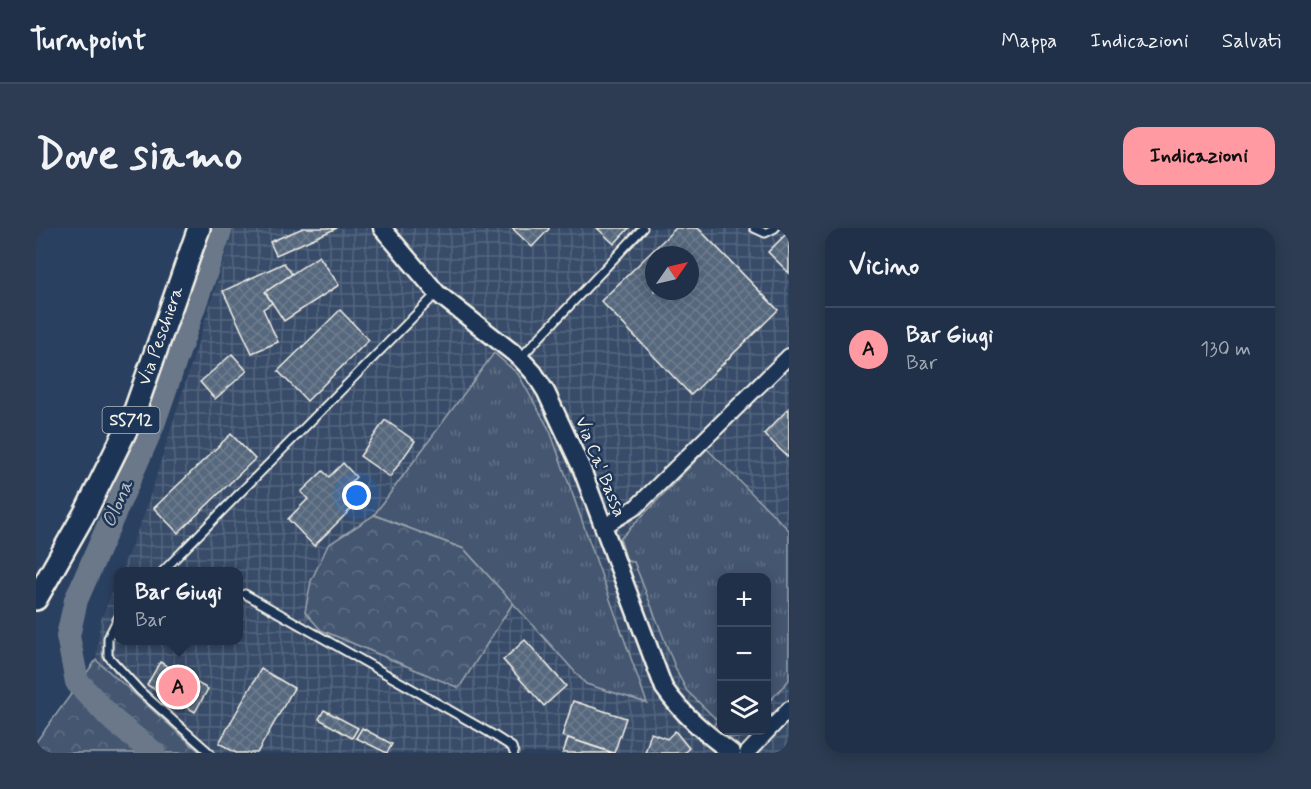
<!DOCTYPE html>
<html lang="it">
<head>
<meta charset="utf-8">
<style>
	body { margin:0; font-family:Mynerve,sans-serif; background:#2d3c52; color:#f1f3f6 }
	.controls { position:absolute; right:18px; bottom:18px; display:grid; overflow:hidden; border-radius:12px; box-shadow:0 3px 15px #0003 }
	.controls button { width:54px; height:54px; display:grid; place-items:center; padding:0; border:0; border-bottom:2px solid #3d4b60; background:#203048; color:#f1f3f6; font:30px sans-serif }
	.compass { position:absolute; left:609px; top:18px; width:54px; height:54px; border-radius:50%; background:#203048; box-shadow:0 3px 15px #0003; rotate:56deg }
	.you { position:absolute; left:321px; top:268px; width:21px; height:21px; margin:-15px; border:4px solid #fff; border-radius:50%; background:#1a73e8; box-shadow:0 0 0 9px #1a73e833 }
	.badge { display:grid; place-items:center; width:39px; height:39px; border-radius:50%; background:#ff9aa2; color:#111; font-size:20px; font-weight:700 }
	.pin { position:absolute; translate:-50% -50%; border:3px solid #fff; box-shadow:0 2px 6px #0006 }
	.popup { position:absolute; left:78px; top:339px; width:129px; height:78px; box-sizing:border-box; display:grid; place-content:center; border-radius:12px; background:#203048; filter:drop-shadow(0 2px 4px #0005); font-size:20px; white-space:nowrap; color:#a2a9b4 }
	.popup b { font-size:22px; color:#f1f3f6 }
	.popup::after { content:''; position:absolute; left:50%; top:100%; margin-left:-12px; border:12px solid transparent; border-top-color:#203048 }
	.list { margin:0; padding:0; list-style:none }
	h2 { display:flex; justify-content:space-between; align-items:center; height:78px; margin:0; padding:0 24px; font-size:26px }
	h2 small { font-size:20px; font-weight:400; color:#a2a9b4 }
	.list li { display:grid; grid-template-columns:39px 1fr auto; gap:18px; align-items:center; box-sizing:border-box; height:84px; padding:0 24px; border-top:2px solid #3d4b60 }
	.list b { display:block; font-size:22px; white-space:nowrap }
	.list p { margin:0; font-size:20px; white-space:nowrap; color:#a2a9b4 }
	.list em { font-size:20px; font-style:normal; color:#a2a9b4 }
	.icon { flex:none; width:33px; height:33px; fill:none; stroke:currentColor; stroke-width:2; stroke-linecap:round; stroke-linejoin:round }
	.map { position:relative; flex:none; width:753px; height:525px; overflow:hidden; border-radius:18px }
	header { display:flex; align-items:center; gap:36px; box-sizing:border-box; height:84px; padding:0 30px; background:#203048; border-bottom:2px solid #3d4b60 }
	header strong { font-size:28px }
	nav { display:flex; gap:33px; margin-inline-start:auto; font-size:21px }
	.intro { display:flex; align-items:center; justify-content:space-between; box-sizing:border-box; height:144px; padding:0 36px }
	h1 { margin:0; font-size:42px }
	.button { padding:15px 27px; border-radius:18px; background:#ff9aa2; color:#111; font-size:21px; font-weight:700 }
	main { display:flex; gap:36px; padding:0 36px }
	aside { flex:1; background:#203048; border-radius:18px; box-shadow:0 3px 15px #0003 }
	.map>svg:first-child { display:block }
	.industrial { fill:url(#industrial-grid); fill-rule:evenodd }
	.grass { fill:url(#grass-tufts); stroke:#9ca4ac; stroke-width:1.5 }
	.forest { fill:url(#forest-crowns); stroke:#9ca4ac; stroke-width:1.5 }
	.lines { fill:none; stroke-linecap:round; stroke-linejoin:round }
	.river { stroke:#6a788a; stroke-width:24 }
	.building { fill:url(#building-cross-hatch); stroke:#f4f1e8; stroke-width:1.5; fill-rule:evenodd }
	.service-casing { stroke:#f4f1e8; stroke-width:11 }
	.minor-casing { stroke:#f4f1e8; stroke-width:18 }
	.tertiary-casing { stroke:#f4f1e8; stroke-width:21 }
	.primary-casing { stroke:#f4f1e8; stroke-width:26 }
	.service { stroke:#1d3557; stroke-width:7 }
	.minor { stroke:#1d3557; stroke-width:14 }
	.tertiary { stroke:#1d3557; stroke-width:16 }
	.primary { stroke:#1d3557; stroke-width:21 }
	.labels { text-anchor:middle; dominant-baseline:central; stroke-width:5; stroke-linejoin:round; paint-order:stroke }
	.shield { fill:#1d3557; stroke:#b4b9bc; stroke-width:1.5 }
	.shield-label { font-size:16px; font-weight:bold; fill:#f4f1e8 }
	.street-label { font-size:18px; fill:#f4f1e8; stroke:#1d3557 }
	.water-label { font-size:20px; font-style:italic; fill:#bdc1c2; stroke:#1d3557 }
</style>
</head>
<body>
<header>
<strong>Turnpoint</strong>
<nav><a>Mappa</a><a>Indicazioni</a><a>Salvati</a></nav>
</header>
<div class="intro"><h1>Dove siamo</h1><a class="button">Indicazioni</a></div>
<main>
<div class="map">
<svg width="753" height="525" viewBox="0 0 753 525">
	<defs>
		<pattern id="industrial-grid" width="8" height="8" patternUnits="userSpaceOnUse" patternTransform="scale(1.5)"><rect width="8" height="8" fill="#374c69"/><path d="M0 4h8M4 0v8" fill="none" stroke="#55667e"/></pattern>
		<pattern id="grass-tufts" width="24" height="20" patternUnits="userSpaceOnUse" patternTransform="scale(1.5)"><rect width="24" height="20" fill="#445771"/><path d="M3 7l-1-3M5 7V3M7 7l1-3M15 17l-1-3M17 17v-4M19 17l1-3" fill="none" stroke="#607085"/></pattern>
		<pattern id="forest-crowns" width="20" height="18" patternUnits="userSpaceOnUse" patternTransform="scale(1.5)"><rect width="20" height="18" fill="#445771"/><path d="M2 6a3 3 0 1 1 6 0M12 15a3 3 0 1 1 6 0" fill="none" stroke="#607085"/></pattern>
		<pattern id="building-cross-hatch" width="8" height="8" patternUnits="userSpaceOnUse" patternTransform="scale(1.5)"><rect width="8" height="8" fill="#56677d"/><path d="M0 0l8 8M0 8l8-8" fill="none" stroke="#6f7d8f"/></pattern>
	</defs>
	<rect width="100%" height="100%" fill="#2a4060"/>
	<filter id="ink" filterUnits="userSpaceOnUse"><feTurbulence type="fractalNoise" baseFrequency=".0167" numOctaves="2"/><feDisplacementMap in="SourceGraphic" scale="12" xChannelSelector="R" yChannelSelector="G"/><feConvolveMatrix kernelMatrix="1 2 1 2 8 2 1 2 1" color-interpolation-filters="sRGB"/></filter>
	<g filter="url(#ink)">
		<path class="industrial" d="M198,0H753V525H165L60,432L64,394L82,350V412H202V344L85,343L108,287ZM618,27H654V63H618ZM686,350H730V502H686Z"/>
		<g class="grass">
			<path d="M458,125L482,146L514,203L611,475L550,456L428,321L338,287Z"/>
			<path d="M671,221L753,302V452L731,476L730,350H686V502L718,503C702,513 692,512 676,501L681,492L651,463L641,444L598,334L591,333L584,311Z"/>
		</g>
		<g class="forest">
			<path d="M338,287L428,321L477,375L423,460L285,402L269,384L275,353L292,317Z"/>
			<path d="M60,432L165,525H0V514Z"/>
		</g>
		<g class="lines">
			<path class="river" d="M118,525L78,493L41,454L32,408L40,372L116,199L185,0"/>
		</g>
		<g class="building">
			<path d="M267,0H301L240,27L234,14Z"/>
			<path d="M476,0H513V1L496,19Z"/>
			<path d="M561,0H593L578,16Z"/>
			<path d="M640,0H662L742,82L655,167L565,73ZM618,27H654V63H618Z"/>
			<path d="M753,3V45L732,24Z"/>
			<path d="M283,28L303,57L248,93L229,64Z"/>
			<path d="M248,35L256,46L229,64L236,75L227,81L242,114L216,125L187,63Z"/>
			<path d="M304,82L333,112L271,173L242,143Z"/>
			<path d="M196,126L211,143L179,171L164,154Z"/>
			<path d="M753,180V230L728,206Z"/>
			<path d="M349,192L379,213L354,249L324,228Z"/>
			<path d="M195,206L219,231L142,305L118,280Z"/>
			<path d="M307,235L320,249L307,262L321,275L278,318L252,291L272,271L265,264L287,243L293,249Z"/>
			<path d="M489,412L530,458L508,478L467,432Z"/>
			<path d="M124,434L172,461L159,484L111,457Z"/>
			<path d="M225,441L258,460L221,525H200L183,515Z"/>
			<path d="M537,473L590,490L578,525L526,508Z"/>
			<path d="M288,482L322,500L316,510L283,491Z"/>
			<path d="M326,500L356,516L351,525L320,510Z"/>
			<path d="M639,503L653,520L648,525H609L615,505L631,511Z"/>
			<path d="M532,510L577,525H527Z"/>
		</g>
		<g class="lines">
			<defs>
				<g id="service">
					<path d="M718,0L729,5L739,0"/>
					<path d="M485,129L607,0"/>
					<path d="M126,344L401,65"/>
					<path d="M209,366L454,505L476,519L478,525"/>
					<path d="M82,390L72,410V428L104,463L174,525"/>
				</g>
				<g id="minor">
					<path d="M567,299L600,279L753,128"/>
					<path d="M711,525L753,481"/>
				</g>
				<path id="tertiary" d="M346,0L401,65L484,130L498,145L510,164L545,239L628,460C647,487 670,506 696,525"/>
				<g id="primary">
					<path id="s1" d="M0,371L50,283L97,188L163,0"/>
				</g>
			</defs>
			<use href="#service" class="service-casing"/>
			<use href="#minor" class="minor-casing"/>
			<use href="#tertiary" class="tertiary-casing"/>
			<use href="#primary" class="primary-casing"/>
			<use href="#service" class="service"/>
			<use href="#minor" class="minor"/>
			<use href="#tertiary" class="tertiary"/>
			<use href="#primary" class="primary"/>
		</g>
	</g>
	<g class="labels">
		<rect class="shield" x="66.5" y="179" width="57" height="26" rx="4.5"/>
		<g class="shield-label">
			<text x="95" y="192">SS712</text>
		</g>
		<g class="street-label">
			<text stroke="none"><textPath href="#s1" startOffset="292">Via Peschiera</textPath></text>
			<text transform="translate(564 239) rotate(68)">Via Ca' Bassa</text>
		</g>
		<g class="water-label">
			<text transform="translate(82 276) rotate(-66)">Olona</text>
		</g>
	</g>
</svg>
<div class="controls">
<button>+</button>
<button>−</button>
<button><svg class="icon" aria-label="layers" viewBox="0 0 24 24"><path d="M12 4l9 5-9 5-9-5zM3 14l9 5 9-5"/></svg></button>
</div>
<svg class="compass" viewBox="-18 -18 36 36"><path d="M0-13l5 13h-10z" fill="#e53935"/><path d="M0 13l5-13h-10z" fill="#a2a9b4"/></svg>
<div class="you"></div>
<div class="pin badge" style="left:142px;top:459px">A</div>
<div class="popup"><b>Bar Giugi</b>Bar</div>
</div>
<aside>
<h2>Vicino<small></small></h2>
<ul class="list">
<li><span class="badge">A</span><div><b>Bar Giugi</b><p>Bar</p></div><em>130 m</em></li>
</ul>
</aside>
</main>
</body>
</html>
